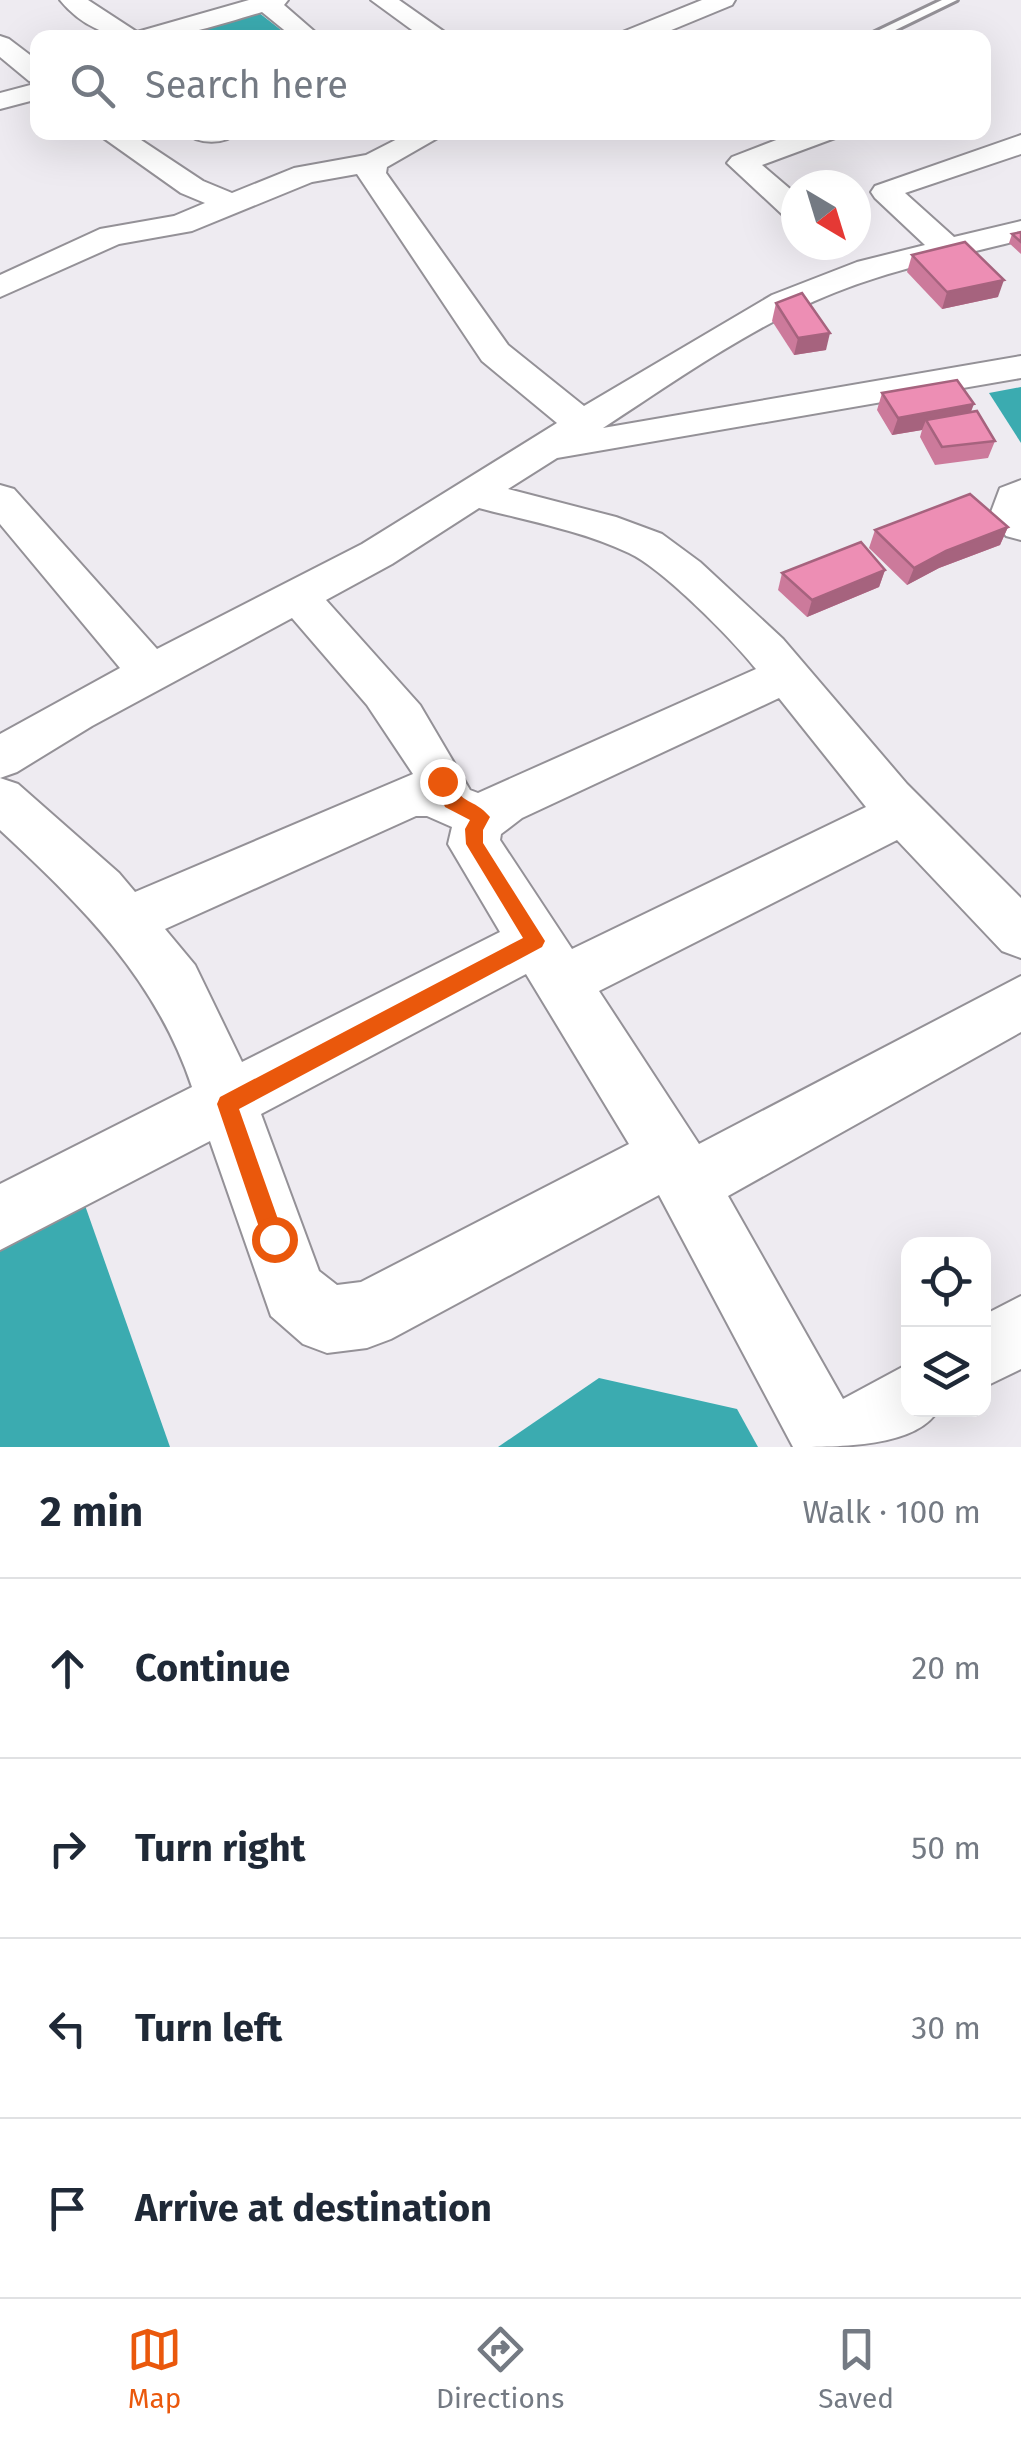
<!DOCTYPE html>
<html lang="en">
<head>
<meta charset="utf-8">
<style>
	body { margin:0; font-family:"Fira Sans",sans-serif; background:#f6f6f7; color:#1f2937 }
	.controls { position:absolute; right:30px; bottom:30px; display:grid; overflow:hidden; border-radius:20px; box-shadow:0 10px 40px #0002 }
	.controls button { width:90px; height:90px; display:grid; place-items:center; padding:0; border:0; border-bottom:2px solid #e0e1e3; background:#fff; color:#1f2937; font:50px sans-serif }
	.compass { position:absolute; left:781px; top:170px; width:90px; height:90px; border-radius:50%; background:#fff; box-shadow:0 10px 40px #0002; rotate:142deg }
	.stop { position:absolute; width:30px; height:30px; margin:-22px; border:8px solid #ea580c; border-radius:50%; background:#fff }
	.stop.end { background:#ea580c; border-color:#fff; box-shadow:0 2px 10px #0008 }
	.list { margin:0; padding:0; list-style:none }
	h2 { display:flex; justify-content:space-between; align-items:center; height:130px; margin:0; padding:0 40px; font-size:42px }
	h2 small { font-size:32px; font-weight:400; color:#747a83 }
	.list li { display:grid; grid-template-columns:65px 1fr auto; gap:30px; align-items:center; box-sizing:border-box; height:180px; padding:0 40px; border-top:2px solid #e0e1e3 }
	.list b { display:block; font-size:38px; white-space:nowrap }
	.list em { font-size:32px; font-style:normal; color:#747a83 }
	.icon { flex:none; width:55px; height:55px; fill:none; stroke:currentColor; stroke-width:2; stroke-linecap:round; stroke-linejoin:round }
	.map { position:relative; flex:none; width:1021px; height:1447px; overflow:hidden }
	.search { position:absolute; background:#fff; box-shadow:0 10px 40px #0002; left:30px; right:30px; top:30px; height:110px; display:flex; align-items:center; gap:25px; box-sizing:border-box; padding:0 35px; border-radius:20px; color:#747a83; font-size:38px }
	.sheet { height:850px; background:#fff }
	nav { display:flex; justify-content:space-around; align-items:center; box-sizing:border-box; height:140px; border-top:2px solid #e0e1e3; background:#fff; font-size:28px; color:#747a83 }
	nav a { display:grid; justify-items:center; gap:5px }
	nav .on { color:#ea580c }
	.map>svg:first-child { display:block }
	.water { fill:#3babb0 }
	.lines { fill:none; stroke-linecap:round; stroke-linejoin:round }
	.lane-casing { stroke:#949197; stroke-width:6 }
	.street-casing { stroke:#949197; stroke-width:4 }
	.lane { fill:#fff; fill-rule:evenodd }
	.street { fill:#fff; fill-rule:evenodd }
	.wall { fill:#cc7a9b }
	.shaded-wall { fill:#a6637e }
	.building { fill:#ed8eb4; stroke:#a6637e; stroke-width:2.5 }
	.route { fill:#ea580c }
</style>
</head>
<body>
<div class="map">
<svg width="1021" height="1447" viewBox="0 0 1021 1447">
	<rect width="100%" height="100%" fill="#eeebf1"/>
	<g class="water">
		<path d="M258,12L290,37L156,38Z"/>
		<path d="M1021,387V443L989,393Z"/>
		<path d="M81,1194L170,1447H0V1238Z"/>
		<path d="M599,1378L737,1409L758,1447H498Z"/>
	</g>
	<g class="lines">
		<defs>
			<path id="lane" d="M942,0H957L883,36L873,33Z"/>
			<g id="street">
				<path d="M60,0H88L137,32L249,0H288L284,5L322,38H294L262,12C195,31 113,65 60,0Z"/>
				<path d="M371,0H399L453,38H423Z"/>
				<path d="M702,0H735L732,5L652,38H617L620,33Z"/>
				<path d="M0,36L9,39L38,61V83L29,81L0,57Z"/>
				<path d="M38,83V99L0,109V93Z"/>
				<path d="M95,132H129L203,181L232,193L294,168L366,155L411,132H448L387,167L386,173L508,345L584,406L772,295L857,262L925,245L875,198L871,192L875,186L1021,135V154L905,193L954,237L1021,221V240C945,259 864,275 794,311C727,344 666,387 603,428L1021,356V378L557,458L508,489L616,517L662,534L700,562L783,639L907,784L1021,898V958L1002,951L897,840L599,991L699,1144L1021,976V1032L728,1196L843,1399L908,1364V1410H938C917,1447 839,1447 793,1447L659,1195L391,1339L367,1348L327,1353L303,1344L271,1316L210,1141L0,1250V1184L192,1087C156,979 82,906 0,830V778L18,784L119,873L135,892L413,774L367,705L292,618L92,726L17,772L0,778V734L120,668L0,524V485L14,489L157,649L362,544L557,423L482,361L357,174L312,182L192,231L119,244L0,297V275L100,229L174,216L205,203L181,193ZM479,508C528,521 583,531 629,553C663,569 731,638 756,669L478,793L470,790L420,705L326,600L392,564ZM779,698L866,807L572,949L500,840L501,834L522,818ZM416,816H427L452,827L448,844L500,932L242,1062L195,965L165,929ZM526,974L629,1144L361,1282L337,1285L319,1271L261,1114Z"/>
				<path d="M185,132H238C226,145 197,145 185,132Z"/>
				<path d="M797,132H839L835,138L762,165L796,194V219L785,217L727,163L732,157Z"/>
				<path d="M1021,480V540L1006,536L991,512L1000,488Z"/>
				<path d="M1021,1296V1369L984,1387V1315Z"/>
			</g>
		</defs>
		<use href="#lane" class="lane-casing"/>
		<use href="#street" class="street-casing"/>
		<use href="#lane" class="lane"/>
		<use href="#street" class="street"/>
	</g>
	<g class="wall">
		<path d="M1021,232V254L1009,243L1012,234Z"/>
		<path d="M912,255L998,297L942,309L907,272Z"/>
		<path d="M776,303L826,350L794,355L772,321Z"/>
		<path d="M882,393L971,412L995,441L988,458L935,465L920,437L922,430L892,435L877,410Z"/>
		<path d="M1008,527L1000,545L939,568L907,585L869,548L875,530Z"/>
		<path d="M885,570L879,587L807,617L778,590L782,573Z"/>
	</g>
	<g class="shaded-wall">
		<path d="M1004,280L998,297L942,309L947,292Z"/>
		<path d="M830,333L826,350L794,355L798,338Z"/>
		<path d="M974,404L967,422L926,420L922,430L892,435L898,418Z"/>
		<path d="M1008,527L1000,545L939,568L907,585L914,568L946,551Z"/>
		<path d="M885,570L879,587L807,617L812,600Z"/>
	</g>
	<g class="building">
		<path d="M1021,232V242L1012,234Z"/>
		<path d="M965,242L1004,280L947,292L912,255Z"/>
		<path d="M802,293L830,333L798,338L776,303Z"/>
		<path d="M957,380L974,404L898,418L882,393Z"/>
		<path d="M977,411L995,441L942,447L926,420Z"/>
		<path d="M970,494L1008,527L946,551L914,568L875,530Z"/>
		<path d="M861,542L885,570L812,600L782,573Z"/>
	</g>
	<path class="route" d="M442,774L448,776C464,809 472,796 490,817L483,830V843L545,941L542,947L239,1109L285,1239L282,1247L274,1250L266,1247L263,1239L217,1104L220,1097L523,938L466,844L465,829L470,820L445,807L434,781Z"/>
</svg>
<div class="controls">
<button><svg class="icon" aria-label="locate" viewBox="0 0 24 24"><circle cx="12" cy="12" r="6"/><path d="M12 2v4M12 18v4M2 12h4M18 12h4"/></svg></button>
<button><svg class="icon" aria-label="layers" viewBox="0 0 24 24"><path d="M12 4l9 5-9 5-9-5zM3 14l9 5 9-5"/></svg></button>
</div>
<svg class="compass" viewBox="-18 -18 36 36"><path d="M0-13l5 13h-10z" fill="#e53935"/><path d="M0 13l5-13h-10z" fill="#747a83"/></svg>
<div class="stop" style="left:274px;top:1239px"></div>
<div class="stop end" style="left:442px;top:781px"></div>
<div class="search"><svg class="icon" aria-label="search" viewBox="0 0 24 24"><circle cx="10" cy="10" r="6"/><path d="M15 15l6 6"/></svg>Search here</div>
</div>
<section class="sheet">
<h2>2 min<small>Walk · 100 m</small></h2>
<ul class="list">
<li><svg class="icon" aria-label="ahead" viewBox="0 0 24 24"><path d="M12 20V5M6 11l6-6 6 6"/></svg><div><b>Continue</b></div><em>20 m</em></li>
<li><svg class="icon" aria-label="right" viewBox="0 0 24 24"><path d="M7 20v-9h11M14 6l5 5-5 5"/></svg><div><b>Turn right</b></div><em>50 m</em></li>
<li><svg class="icon" aria-label="left" viewBox="0 0 24 24"><path d="M17 20v-9H6M10 6l-5 5 5 5"/></svg><div><b>Turn left</b></div><em>30 m</em></li>
<li><svg class="icon" aria-label="arrive" viewBox="0 0 24 24"><path d="M6 21V4h12l-3 4 3 4H6"/></svg><div><b>Arrive at destination</b></div></li>
</ul>
</section>
<nav>
<a class="on"><svg class="icon" aria-label="map" viewBox="0 0 24 24"><path d="M3 6l6-2 6 2 6-2v14l-6 2-6-2-6 2zM9 4v14M15 6v14"/></svg>Map</a>
<a><svg class="icon" aria-label="directions" viewBox="0 0 24 24"><path d="M12 3l9 9-9 9-9-9zM9 14v-3h6M13 9l2 2-2 2"/></svg>Directions</a>
<a><svg class="icon" aria-label="saved" viewBox="0 0 24 24"><path d="M7 4h10v16l-5-4-5 4z"/></svg>Saved</a>
</nav>
</body>
</html>
